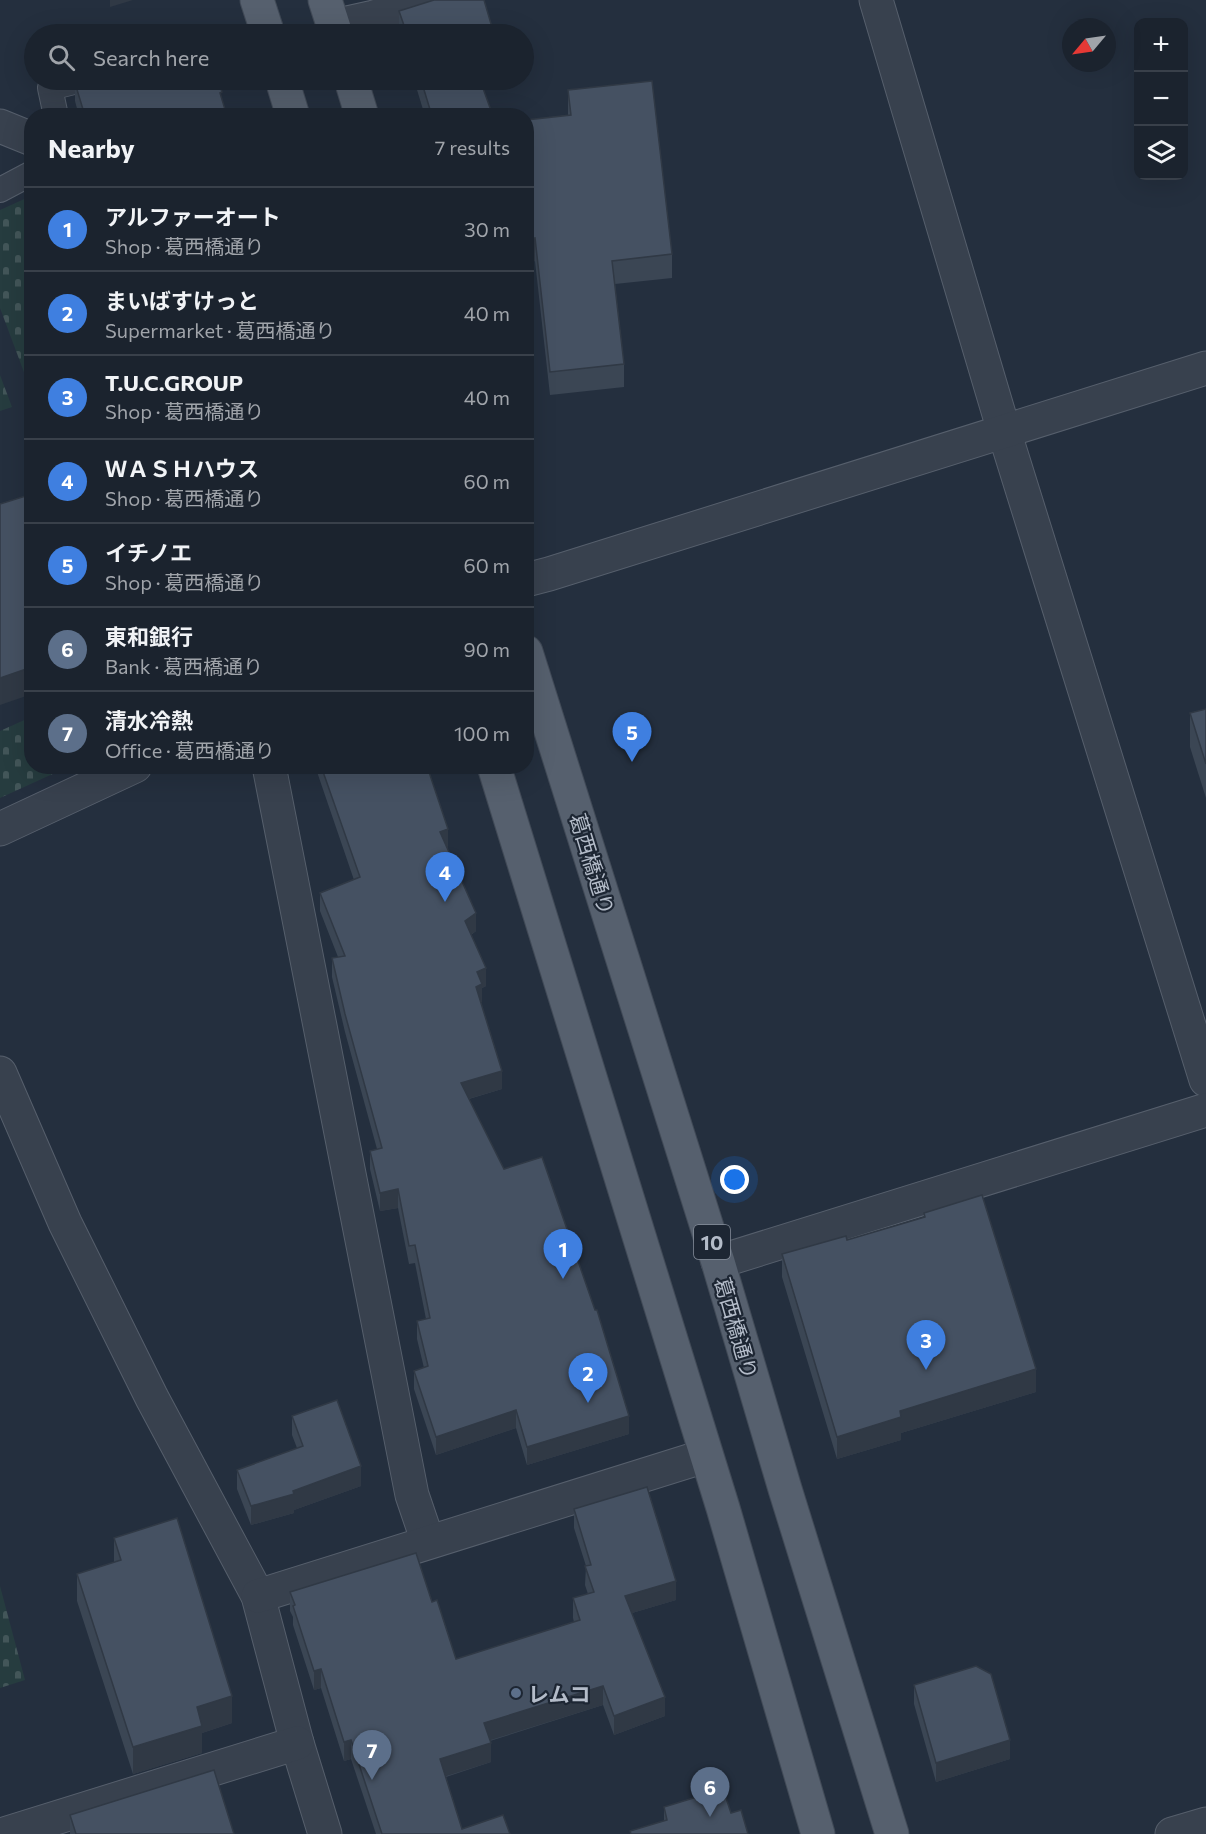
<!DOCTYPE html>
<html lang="en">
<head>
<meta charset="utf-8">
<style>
	body { margin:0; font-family:Commissioner,"Noto Sans JP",sans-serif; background:#242b36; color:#f1f3f6 }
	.controls { position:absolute; right:18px; top:18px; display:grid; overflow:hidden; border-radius:12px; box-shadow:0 6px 24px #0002 }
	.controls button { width:54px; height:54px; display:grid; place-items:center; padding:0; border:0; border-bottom:2px solid #39404a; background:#1b232e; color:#f1f3f6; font:30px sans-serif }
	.compass { position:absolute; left:1062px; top:18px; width:54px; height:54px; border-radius:50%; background:#1b232e; box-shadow:0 6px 24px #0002; rotate:241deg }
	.you { position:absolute; left:735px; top:1180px; width:21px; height:21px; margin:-15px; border:4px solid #fff; border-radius:50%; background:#1a73e8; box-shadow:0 0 0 9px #1a73e833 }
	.badge { display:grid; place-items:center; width:39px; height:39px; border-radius:50%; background:#1a73e8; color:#fff; font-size:20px; font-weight:700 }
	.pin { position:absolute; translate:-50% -50px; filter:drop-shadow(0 2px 3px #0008) }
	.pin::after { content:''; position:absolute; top:32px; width:21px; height:18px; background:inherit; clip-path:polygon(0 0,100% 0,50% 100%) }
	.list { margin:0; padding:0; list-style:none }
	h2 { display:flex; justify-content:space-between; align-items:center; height:78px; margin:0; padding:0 24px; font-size:26px }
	h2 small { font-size:20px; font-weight:400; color:#a0a4aa }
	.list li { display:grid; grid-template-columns:39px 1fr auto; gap:18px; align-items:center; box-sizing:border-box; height:84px; padding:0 24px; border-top:2px solid #39404a }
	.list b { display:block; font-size:22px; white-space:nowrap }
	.list p { margin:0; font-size:20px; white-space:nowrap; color:#a0a4aa }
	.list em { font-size:20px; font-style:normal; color:#a0a4aa }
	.icon { flex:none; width:33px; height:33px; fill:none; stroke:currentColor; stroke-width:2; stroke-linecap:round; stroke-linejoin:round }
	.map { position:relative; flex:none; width:1206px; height:1834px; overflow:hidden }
	.search { position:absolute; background:#1b232e; box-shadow:0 6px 24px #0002; left:24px; top:24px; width:510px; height:66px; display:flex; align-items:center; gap:15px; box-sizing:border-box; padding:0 21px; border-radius:33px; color:#a0a4aa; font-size:22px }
	.panel { position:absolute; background:#1b232e; box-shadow:0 6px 24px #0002; left:24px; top:108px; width:510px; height:666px; border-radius:24px }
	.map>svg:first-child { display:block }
	.cemetery { fill:url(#cemetery-stones) }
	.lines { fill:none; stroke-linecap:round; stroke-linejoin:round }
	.service-casing { stroke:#565f6c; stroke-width:26 }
	.minor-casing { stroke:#565f6c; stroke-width:35 }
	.primary-casing { stroke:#414a57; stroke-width:35 }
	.service { stroke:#38414e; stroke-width:24 }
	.minor { stroke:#38414e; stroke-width:33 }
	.primary { stroke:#56606e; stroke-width:33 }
	.wall { fill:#3b4654 }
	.shaded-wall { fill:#303945 }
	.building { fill:#455162; stroke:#303945; stroke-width:1.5 }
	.service-dot { fill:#5c6f8a; stroke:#1d2633; stroke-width:2 }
	.labels { text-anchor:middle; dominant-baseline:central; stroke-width:4.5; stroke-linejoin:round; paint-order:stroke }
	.shield { fill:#1d2633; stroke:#878f9c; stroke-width:1.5 }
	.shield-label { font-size:20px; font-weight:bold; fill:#b4bcc9 }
	.street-label { font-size:21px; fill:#b4bcc9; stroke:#1d2633 }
	.poi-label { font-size:21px; font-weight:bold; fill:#b4bcc9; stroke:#1d2633; text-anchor:start }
</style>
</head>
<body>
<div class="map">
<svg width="1206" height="1834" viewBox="0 0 1206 1834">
	<defs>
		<pattern id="cemetery-stones" width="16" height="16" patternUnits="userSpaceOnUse" patternTransform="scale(1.5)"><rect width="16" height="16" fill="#263c3f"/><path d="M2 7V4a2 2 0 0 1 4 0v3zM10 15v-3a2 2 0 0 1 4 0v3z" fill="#435659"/></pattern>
	</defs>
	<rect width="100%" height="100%" fill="#242f3e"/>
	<g class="cemetery">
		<path d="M31,196V391L0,308V210Z"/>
		<path d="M0,375L12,407L0,411Z"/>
		<path d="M31,717L32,766L68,767L0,798V731Z"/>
		<path d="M0,1586L25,1680L0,1688Z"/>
	</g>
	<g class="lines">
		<defs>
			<g id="service">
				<path d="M56,116L50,88L82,80"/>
				<path d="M0,190L32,173"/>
			</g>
			<g id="minor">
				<path d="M876,0L1004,431L1206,1080"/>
				<path d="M333,26L374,17L428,0"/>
				<path d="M0,126L32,139"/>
				<path d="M526,580L549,574L1206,368"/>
				<path d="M269,766L412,1495L428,1542"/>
				<path d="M0,829L135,766"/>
				<path d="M0,1073L65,1223L152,1398L258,1596L297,1743L325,1834"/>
				<path d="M718,1262L1206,1110"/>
				<path d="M258,1596L705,1456"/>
				<path d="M4,1834L297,1743"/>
				<path d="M1172,1834L1206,1824"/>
			</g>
			<g id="primary">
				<path d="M257,0L268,34"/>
				<path d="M325,0L336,34"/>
				<path d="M282,80L293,116"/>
				<path d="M351,80L362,116"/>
				<path d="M526,652L718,1262L785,1489L892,1834"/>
				<path d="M494,766L723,1508L818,1834"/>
			</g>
		</defs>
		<use href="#service" class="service-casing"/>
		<use href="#minor" class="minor-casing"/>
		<use href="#primary" class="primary-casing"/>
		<use href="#service" class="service"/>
		<use href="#minor" class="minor"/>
		<use href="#primary" class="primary"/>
	</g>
	<g class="wall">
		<path d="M399,11L494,34H399Z"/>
		<path d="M414,80H480L493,116H425Z"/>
		<path d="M75,83L222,101L227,116H79L75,101Z"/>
		<path d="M568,90L672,254V278L615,284L624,364V387L550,395L535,261L526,264V120L568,115Z"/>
		<path d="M1206,709V798L1190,747V713Z"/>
		<path d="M315,766H427L448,847L447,848L476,931L471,935L486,986L482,988L481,1003L502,1089L469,1099L629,1434L527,1465L516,1428L436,1455L414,1389V1371L424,1368L417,1339V1321L426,1319L415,1263L409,1264L398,1208L380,1211L370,1169V1151L377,1149L345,1032L332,977V958L338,957L320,911V893L354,880Z"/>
		<path d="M924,1213L1036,1392L901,1433V1440L837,1459L782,1277V1254L847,1240L924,1218Z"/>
		<path d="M292,1416L361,1486L294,1510V1513L251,1525L237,1489V1470L297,1448L292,1435Z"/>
		<path d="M574,1509L676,1600L632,1613L665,1716L614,1735L603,1705L490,1741L491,1762L446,1777L462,1829L510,1834H376L351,1759L344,1761L321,1688L314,1690L293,1625V1617L290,1611V1592L432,1602L456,1659L574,1622L573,1618V1598L588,1594L585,1585L586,1566L574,1528Z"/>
		<path d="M114,1538L232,1723L202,1733V1753L133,1774L77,1601V1574L114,1563Z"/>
		<path d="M914,1685L1010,1759L936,1782L914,1704Z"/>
		<path d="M664,1807L731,1813L748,1834H630V1831L664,1821Z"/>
		<path d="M70,1815L234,1834H70Z"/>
	</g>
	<g class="shaded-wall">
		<path d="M110,0H133L110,7Z"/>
		<path d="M535,238V261L526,264V240Z"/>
		<path d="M32,667V694L0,705V678Z"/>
		<path d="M448,829V847L440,850V832Z"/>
		<path d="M476,913V931L465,939V921Z"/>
		<path d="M486,968V986L482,988V1002L476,1005L477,972Z"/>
		<path d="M502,1071V1089L461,1101V1083Z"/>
		<path d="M398,1189V1208L380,1211V1193Z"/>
		<path d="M1036,1369V1392L901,1433V1440L837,1459V1437L900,1411Z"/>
		<path d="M516,1410V1428L436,1455V1437Z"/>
		<path d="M629,1416V1434L527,1465V1447Z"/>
		<path d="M361,1466V1486L294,1510V1513L251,1525V1506Z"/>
		<path d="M676,1581V1600L625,1615V1596Z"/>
		<path d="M321,1669V1688L314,1690V1671Z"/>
		<path d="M603,1686V1705L484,1742V1723Z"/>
		<path d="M232,1696V1723L202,1733V1753L133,1774V1747L197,1707Z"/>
		<path d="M665,1697V1716L614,1735V1716Z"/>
		<path d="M351,1740V1759L344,1761V1742Z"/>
		<path d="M1010,1740V1759L936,1782V1763Z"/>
		<path d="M491,1743V1762L440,1778V1759Z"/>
	</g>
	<g class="building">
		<path d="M434,0H484L494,34H407L399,11Z"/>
		<path d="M88,80H218L222,92L220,93L227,116H85L75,83Z"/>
		<path d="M421,80H480L493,116H432Z"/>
		<path d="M652,81L672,254L612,261L624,364L550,372L535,238L526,240V120L571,115L568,90Z"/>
		<path d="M32,494V667L0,678V504Z"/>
		<path d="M1206,709V764L1190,713Z"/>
		<path d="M321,766H427L448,829L440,832L476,913L465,921L486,968L477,972L482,984L476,987L502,1071L461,1083L504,1169L542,1157L595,1310H597L629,1416L527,1447L516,1410L436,1437L414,1371L428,1366L417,1321L430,1318L415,1245L409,1246L398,1189L380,1193L370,1151L382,1148L345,1014L332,958L345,956L320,893L360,877Z"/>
		<path d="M982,1195L1036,1369L900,1411L901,1417L837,1437L782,1254L846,1236L847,1240L925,1217L924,1213Z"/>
		<path d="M337,1400L361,1466L293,1491L294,1494L251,1506L237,1470L303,1446L292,1416Z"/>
		<path d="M647,1487L676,1581L625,1596L665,1697L614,1716L603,1686L484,1723L491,1743L440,1759L462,1829L503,1815L510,1834H382L351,1740L344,1742L321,1669L314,1671L293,1606L295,1605L290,1592L416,1553L432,1602L437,1600L456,1659L580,1620L573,1598L594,1592L585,1566L591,1565L574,1509Z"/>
		<path d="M177,1518L232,1696L197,1707L202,1726L133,1747L77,1574L121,1560L114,1538Z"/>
		<path d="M976,1666L991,1674L1010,1740L936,1763L914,1685Z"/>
		<path d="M214,1770L234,1834H76L70,1815Z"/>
		<path d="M723,1789L731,1813L741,1810L748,1834H631L630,1831L667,1820L664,1807Z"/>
	</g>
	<circle class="service-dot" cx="516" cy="1693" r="6"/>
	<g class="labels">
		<rect class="shield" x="694" y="1225" width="36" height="34" rx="4.5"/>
		<g class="shield-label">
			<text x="712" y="1242">10</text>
		</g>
		<g class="street-label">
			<text transform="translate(593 864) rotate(73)">葛西橋通り</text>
			<text transform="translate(737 1328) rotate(74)">葛西橋通り</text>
		</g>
		<g class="poi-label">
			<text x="528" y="1693">レムコ</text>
		</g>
	</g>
</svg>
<div class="controls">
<button>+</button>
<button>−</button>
<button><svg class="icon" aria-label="layers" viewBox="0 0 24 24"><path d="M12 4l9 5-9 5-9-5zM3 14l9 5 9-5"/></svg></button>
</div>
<svg class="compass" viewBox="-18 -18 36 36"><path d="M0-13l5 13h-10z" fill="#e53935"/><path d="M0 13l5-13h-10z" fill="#a0a4aa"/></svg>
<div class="you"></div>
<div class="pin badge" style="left:563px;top:1279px;background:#3f7fe0">1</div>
<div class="pin badge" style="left:588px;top:1403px;background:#3f7fe0">2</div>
<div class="pin badge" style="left:926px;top:1370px;background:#3f7fe0">3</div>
<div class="pin badge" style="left:445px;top:902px;background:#3f7fe0">4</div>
<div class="pin badge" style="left:632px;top:762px;background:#3f7fe0">5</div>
<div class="pin badge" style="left:710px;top:1817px;background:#5c6f8a">6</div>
<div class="pin badge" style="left:372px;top:1780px;background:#5c6f8a">7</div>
<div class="search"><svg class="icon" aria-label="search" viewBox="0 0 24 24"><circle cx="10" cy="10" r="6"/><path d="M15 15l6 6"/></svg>Search here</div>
<section class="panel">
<h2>Nearby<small>7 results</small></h2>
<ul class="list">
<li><span class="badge" style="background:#3f7fe0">1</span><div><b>アルファーオート</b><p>Shop · 葛西橋通り</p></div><em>30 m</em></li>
<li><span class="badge" style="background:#3f7fe0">2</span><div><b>まいばすけっと</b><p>Supermarket · 葛西橋通り</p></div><em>40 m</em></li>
<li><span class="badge" style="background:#3f7fe0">3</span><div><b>T.U.C.GROUP</b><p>Shop · 葛西橋通り</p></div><em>40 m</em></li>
<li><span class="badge" style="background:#3f7fe0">4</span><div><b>ＷＡＳＨハウス</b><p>Shop · 葛西橋通り</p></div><em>60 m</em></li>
<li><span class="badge" style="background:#3f7fe0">5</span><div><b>イチノエ</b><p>Shop · 葛西橋通り</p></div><em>60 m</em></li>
<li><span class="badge" style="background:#5c6f8a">6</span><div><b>東和銀行</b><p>Bank · 葛西橋通り</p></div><em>90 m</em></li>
<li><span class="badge" style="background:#5c6f8a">7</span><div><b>清水冷熱</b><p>Office · 葛西橋通り</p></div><em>100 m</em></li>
</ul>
</section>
</div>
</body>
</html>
